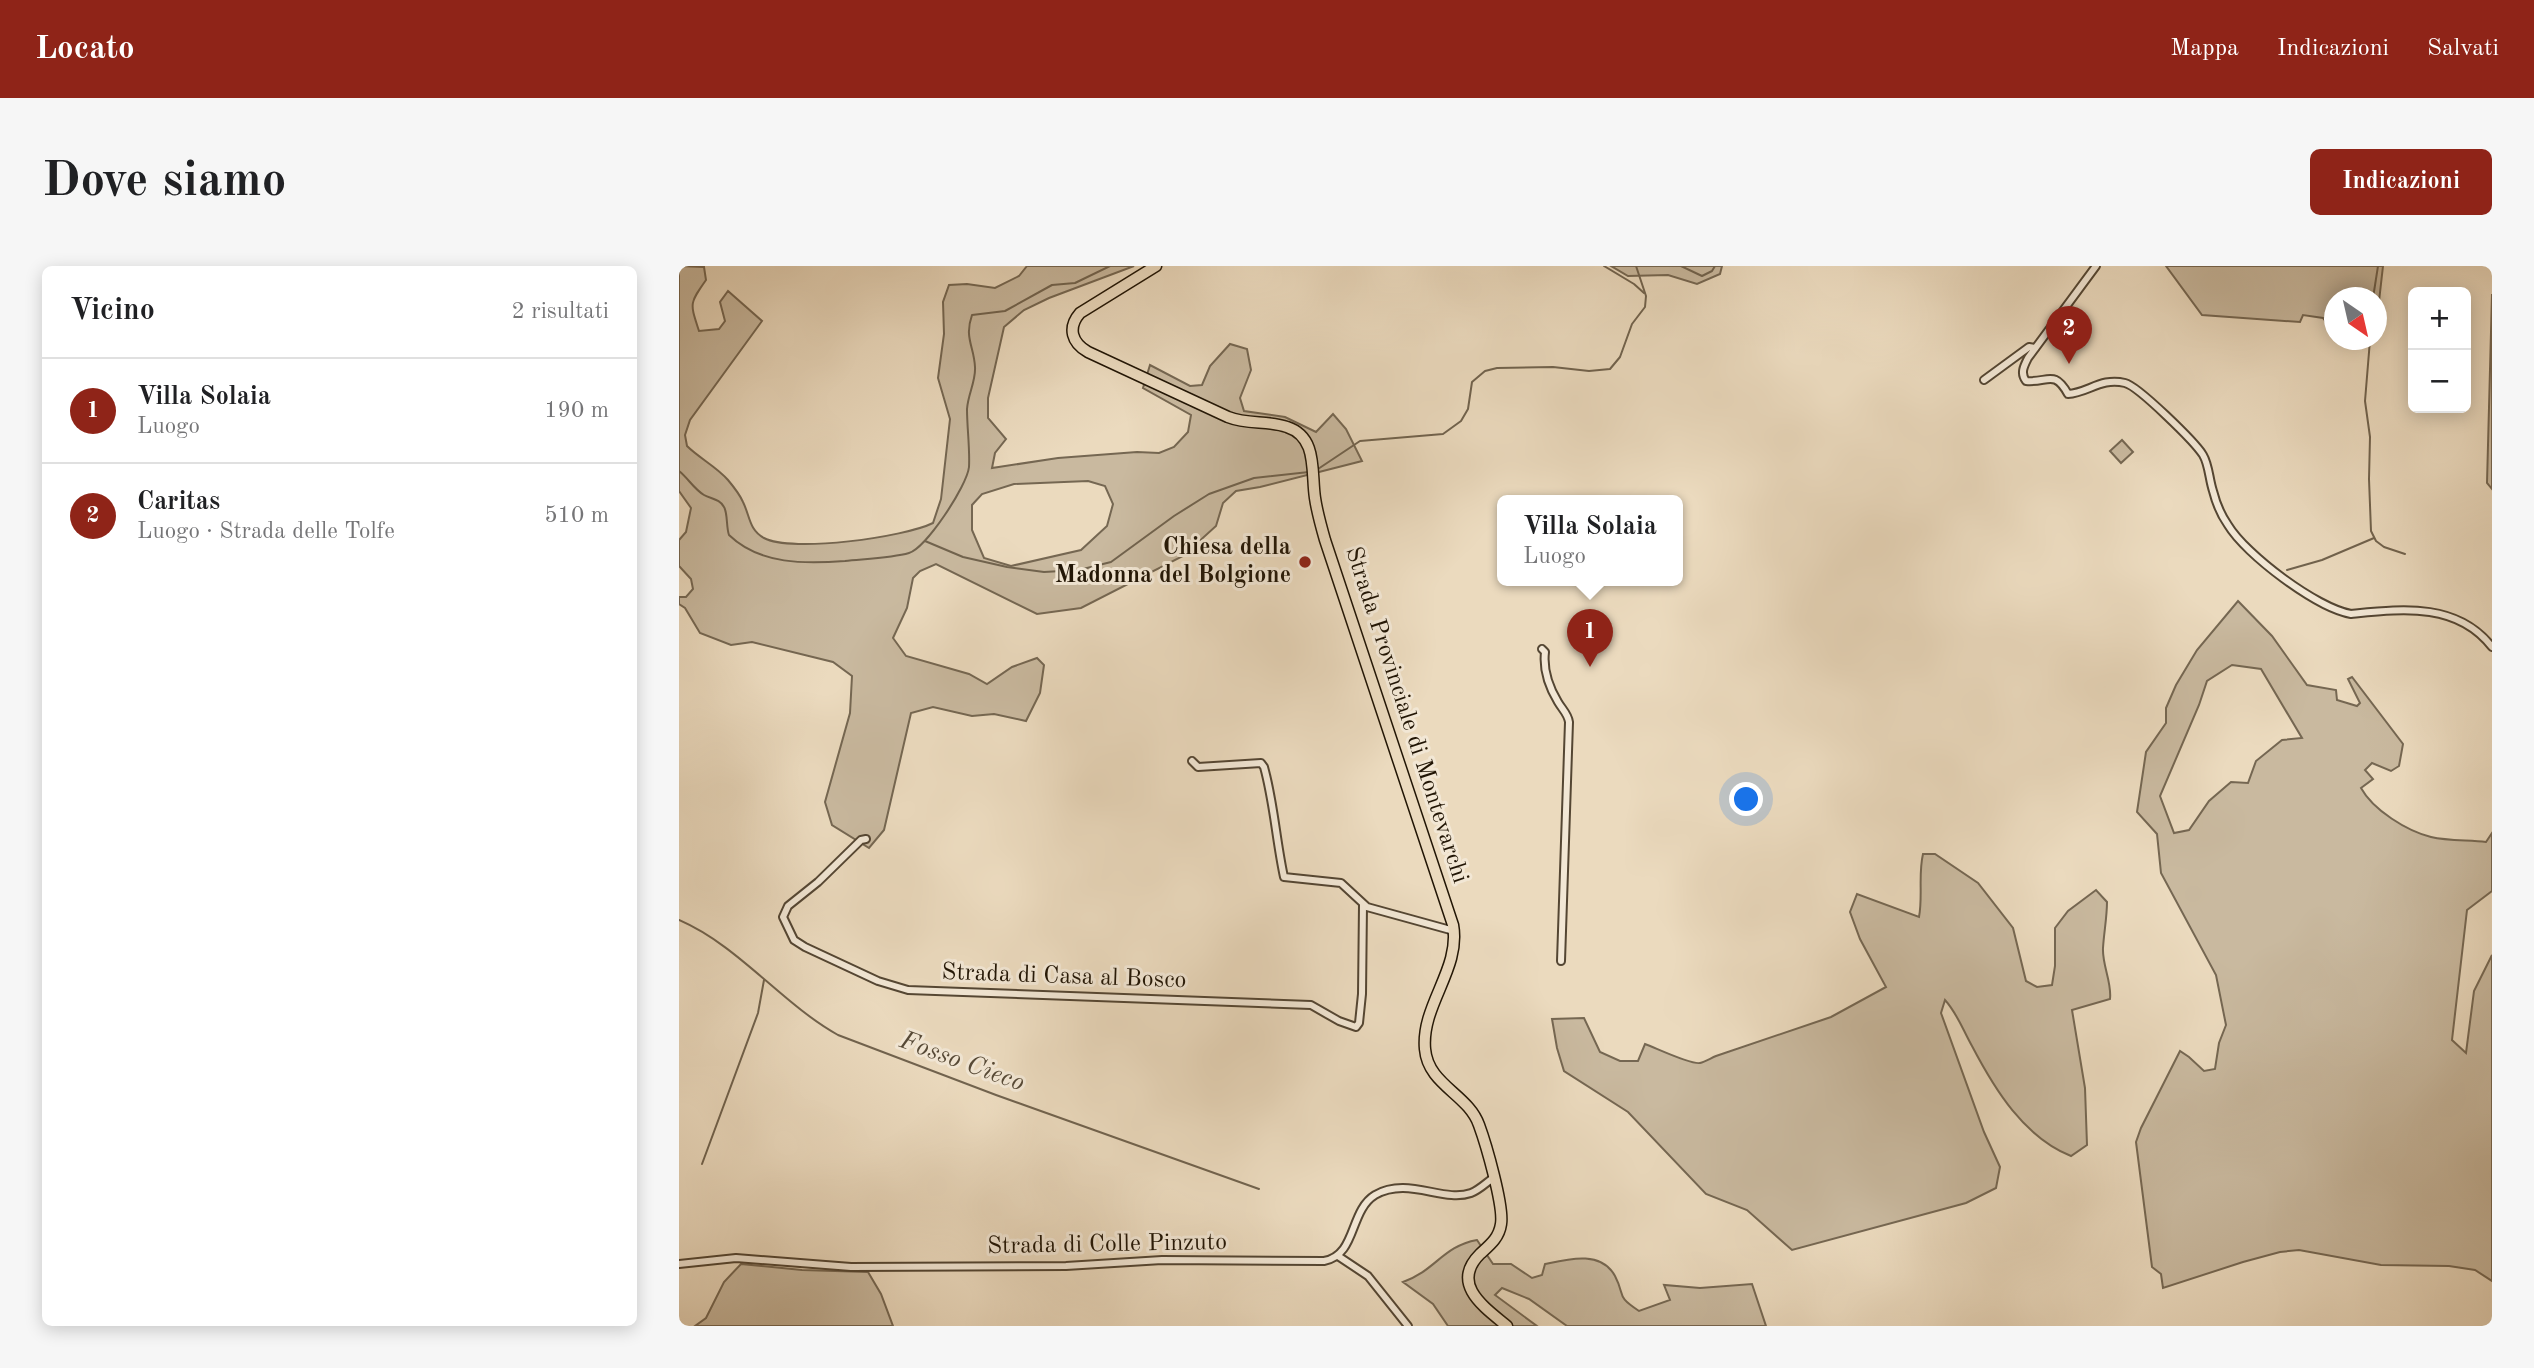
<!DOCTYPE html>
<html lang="it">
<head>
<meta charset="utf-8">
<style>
	body { margin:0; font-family:"Old Standard TT",serif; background:#f6f6f6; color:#202124 }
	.controls { position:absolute; right:21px; top:21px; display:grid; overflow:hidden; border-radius:10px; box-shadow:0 4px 18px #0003 }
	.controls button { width:63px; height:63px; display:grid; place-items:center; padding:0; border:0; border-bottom:2px solid #e0e0e0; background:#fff; color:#202124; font:35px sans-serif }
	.compass { position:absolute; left:1645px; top:21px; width:63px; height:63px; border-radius:50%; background:#fff; box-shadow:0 4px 18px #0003; rotate:146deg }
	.you { position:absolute; left:1068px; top:534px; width:24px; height:24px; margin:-18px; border:5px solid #fff; border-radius:50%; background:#1a73e8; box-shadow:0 0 0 10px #1a73e833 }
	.badge { display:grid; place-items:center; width:46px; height:46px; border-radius:50%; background:#8f2418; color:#fff; font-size:23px; font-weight:700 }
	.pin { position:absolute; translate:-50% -58px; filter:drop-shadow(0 2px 4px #0008) }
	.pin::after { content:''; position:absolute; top:37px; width:24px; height:21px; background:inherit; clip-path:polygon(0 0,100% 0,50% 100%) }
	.popup { position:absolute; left:818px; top:229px; width:186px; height:91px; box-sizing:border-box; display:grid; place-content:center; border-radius:10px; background:#fff; filter:drop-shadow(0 2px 5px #0005); font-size:23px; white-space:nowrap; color:#757577 }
	.popup b { font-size:26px; color:#202124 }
	.popup::after { content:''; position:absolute; left:50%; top:100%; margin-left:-14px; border:14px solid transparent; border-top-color:#fff }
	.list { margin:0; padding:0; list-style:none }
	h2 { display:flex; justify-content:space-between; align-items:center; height:91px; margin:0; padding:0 28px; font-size:30px }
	h2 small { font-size:23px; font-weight:400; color:#757577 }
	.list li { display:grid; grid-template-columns:46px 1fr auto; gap:21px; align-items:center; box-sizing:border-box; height:105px; padding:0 28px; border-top:2px solid #e0e0e0 }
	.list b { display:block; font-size:26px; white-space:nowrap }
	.list p { margin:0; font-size:23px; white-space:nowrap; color:#757577 }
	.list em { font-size:23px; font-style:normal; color:#757577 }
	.map { position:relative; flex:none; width:1813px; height:1060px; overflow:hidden; border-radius:10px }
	header { display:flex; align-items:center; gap:42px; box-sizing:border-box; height:98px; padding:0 35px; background:#8f2418; color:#fff }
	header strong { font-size:33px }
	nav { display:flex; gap:38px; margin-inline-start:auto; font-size:24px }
	.intro { display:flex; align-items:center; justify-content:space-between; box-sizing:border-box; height:168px; padding:0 42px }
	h1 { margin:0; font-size:49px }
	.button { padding:18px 32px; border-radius:10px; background:#8f2418; color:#fff; font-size:24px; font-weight:700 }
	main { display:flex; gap:42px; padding:0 42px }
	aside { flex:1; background:#fff; border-radius:10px; box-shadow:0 4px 18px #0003 }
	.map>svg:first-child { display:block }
	.green { fill:#c9b99f; stroke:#756752; stroke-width:2; fill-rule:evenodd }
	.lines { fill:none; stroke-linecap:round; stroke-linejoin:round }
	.stream { stroke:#71634e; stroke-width:2 }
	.street-casing { stroke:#544633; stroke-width:10 }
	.primary-casing { stroke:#211505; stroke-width:13 }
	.street { stroke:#f2e7d5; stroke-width:6 }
	.primary { stroke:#ebdabe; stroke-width:10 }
	.poi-dot { fill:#8f2418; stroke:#f2e7d5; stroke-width:2.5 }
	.labels { text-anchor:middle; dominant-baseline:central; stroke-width:6; stroke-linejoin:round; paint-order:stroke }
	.poi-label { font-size:24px; font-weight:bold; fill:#211505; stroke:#f2e7d5; text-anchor:end }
	.street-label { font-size:24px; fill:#211505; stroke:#f2e7d5 }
	.water-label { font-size:26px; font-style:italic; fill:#564936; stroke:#f2e7d5 }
</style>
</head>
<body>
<header>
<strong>Locato</strong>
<nav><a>Mappa</a><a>Indicazioni</a><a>Salvati</a></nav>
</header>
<div class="intro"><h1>Dove siamo</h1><a class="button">Indicazioni</a></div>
<main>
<aside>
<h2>Vicino<small>2 risultati</small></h2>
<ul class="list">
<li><span class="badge">1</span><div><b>Villa Solaia</b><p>Luogo</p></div><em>190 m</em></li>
<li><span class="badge">2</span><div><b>Caritas</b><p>Luogo · Strada delle Tolfe</p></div><em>510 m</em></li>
</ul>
</aside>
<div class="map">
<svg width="1813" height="1060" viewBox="0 0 1813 1060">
	<rect width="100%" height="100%" fill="#ebdabe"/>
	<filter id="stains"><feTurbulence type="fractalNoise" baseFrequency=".00286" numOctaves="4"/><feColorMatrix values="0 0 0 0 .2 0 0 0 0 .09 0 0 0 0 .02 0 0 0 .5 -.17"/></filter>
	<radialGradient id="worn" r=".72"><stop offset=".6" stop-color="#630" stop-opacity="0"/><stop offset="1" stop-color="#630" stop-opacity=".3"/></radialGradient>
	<g class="green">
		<path d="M0,0L25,1L27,14C10,38 11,37 20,65L40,63L46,55L41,36L49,25L83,55L11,154L6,169L8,180C20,192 38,201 49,214C54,220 61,229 64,236C71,250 70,264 85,272C113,287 226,271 254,257L262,233L271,153L259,112L265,68L264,36L270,19L288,18L316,22L340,10L348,0H455L370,32L345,44L325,61L309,132V152L327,173L316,187L313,202L379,192L458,186L480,187L495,181L509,166L512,149L464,122L471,99L511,120L523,119L531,100L551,78L568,83L572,104L561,132L565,145L606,151L637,166L654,148L667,163L683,195L581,221L557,225L544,237L537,260L504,290L402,342L358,348L257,298L241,305L234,312L228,342L214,372L227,390L290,408L308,418L333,401L358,392L365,399L361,427L347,455L315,448L293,450L254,441L232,447L205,564L190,582L153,559L146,536L171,447L173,410L154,396L73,376L52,379L21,367L6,342L0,338V331H7L14,323L12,313L0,300V274L7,266L12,242L0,225ZM409,215L426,220L434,238L428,260L402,284L332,300L305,292L293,264V239L303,228L335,218Z"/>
		<path d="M932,0H1043L1041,8L1018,18L989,9L949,10Z"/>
		<path d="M1487,0H1704L1698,53V32H1656L1655,65L1644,52L1624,49L1621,56L1523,49Z"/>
		<path d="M1813,28V223L1808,217Z"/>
		<path d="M1443,174L1454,186L1442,197L1431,185Z"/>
		<path d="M1559,335L1593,370L1628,419L1657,424L1658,434L1678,440L1681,437L1669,413L1673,411L1724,478L1720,500L1712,505L1693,497L1686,504L1694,513L1682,522C1694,544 1728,565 1752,571C1769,575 1790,574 1807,576L1813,567V625L1788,644L1773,774L1787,787L1795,725L1813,689V1015L1796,1004L1770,1000L1702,999L1620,984L1601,986L1564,996L1484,1022L1482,1008L1473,1001L1457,876L1462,862L1501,785L1510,791L1525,805L1536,803L1540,777L1547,759L1537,709L1482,607L1478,568L1458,546L1467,486L1487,457V442L1497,419L1518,384ZM1553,399L1582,403L1623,472L1603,474L1577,495L1569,517L1552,516L1530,535L1510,564L1495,567L1481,530L1520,439L1528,415Z"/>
		<path d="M1244,588H1256L1299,617L1334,662L1347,715L1358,721L1373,719L1376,700V662L1389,645L1417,624L1428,636C1428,651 1425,666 1424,682C1423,699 1433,716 1431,733L1393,744L1406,822L1408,879L1392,890C1345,871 1316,824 1293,780C1284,764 1278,747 1266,734L1262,747L1305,866L1321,901L1317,922L1287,937L1113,984L1068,944L1027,928L949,846L885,805L878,782L873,753L905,752L921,786L941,795H959L966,778C977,782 1012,799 1021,797C1026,796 1032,792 1037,790L1152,751L1207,721L1181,673L1171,646L1178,628L1240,651C1244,630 1239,609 1244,588Z"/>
		<path d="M798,974L814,998H832L853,1012L863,1009L866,998C889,993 922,984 936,1010C947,1031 936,1029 960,1045L991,1034L985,1019L1021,1022L1073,1018L1087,1060H888L850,1033L823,1022L816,1029L858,1060H769L754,1038L724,1016C756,1005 764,980 798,974Z"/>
		<path d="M62,998L123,1004L189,1006L202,1028L214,1060H16L27,1052L45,1016Z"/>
	</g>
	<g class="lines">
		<g class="stream">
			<path d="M925,0L955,18L965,27"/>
			<path d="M1002,0L1023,10L1033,5L1036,0"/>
			<path d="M1694,32L1699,0"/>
			<path d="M1691,74L1686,135L1691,171L1690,213L1692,265L1697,275L1705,281L1726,288"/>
			<path d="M639,203L681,175L764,168L782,155L789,143L793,116L806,105L818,102L874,101L910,105L931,103L941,91L953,58L966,41L967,30L957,0"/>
			<path d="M0,205C9,212 15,223 25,229C32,233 41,233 45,241C49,248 47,261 50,269C81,299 127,298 166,295C184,293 213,292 230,287C247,282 288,220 290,201C291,182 288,162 288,143C289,128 297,115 296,101C295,80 285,72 293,49L326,45L373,19L396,17L431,0"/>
			<path d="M246,275L284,291L328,301L365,306L400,304L432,296L495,250L530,228L575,212L630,206"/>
			<path d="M1608,304L1643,294L1695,272"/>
			<path d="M0,654C60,680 102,737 159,769L317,829L580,923"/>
			<path d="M23,898L79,747L85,714"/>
		</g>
		<defs>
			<g id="street">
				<path d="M1417,0L1349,92C1345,100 1341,107 1347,115C1369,117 1375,103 1389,128C1409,127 1422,111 1446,117C1459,120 1516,176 1524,189C1530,199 1530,213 1534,225C1537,237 1542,249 1549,259C1567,289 1638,342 1672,348C1723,343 1778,336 1813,381"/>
				<path d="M1305,114L1350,81L1356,82"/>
				<path d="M863,383L866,386C864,403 870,421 879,436C883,443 889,448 890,456L882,695"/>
				<path d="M513,495L519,501L582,497L585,501C595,537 597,574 605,611L662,617L688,641L775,665"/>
				<path d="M187,573L182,574L139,616L109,640L104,651L115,674L126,681L199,715L229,724L632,739L660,755L677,761L680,757L683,728L684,639"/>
				<path d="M659,990L689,1010L729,1060"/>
				<path d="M0,998L57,992L172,1001L387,1000L483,994L645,995C678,989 670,945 696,929C729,910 764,937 792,927C800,924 807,917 814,912"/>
			</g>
			<path id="primary" d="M477,0L401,47C388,62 393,77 409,86L549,151C569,159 589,154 608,161C639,171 632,206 636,232C638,246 642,260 646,274L774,659C782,703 742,739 746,783C749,819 789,828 800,859C807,878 825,940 822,958C820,972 811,979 801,988C771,1018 805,1041 828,1060"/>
		</defs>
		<use href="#street" class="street-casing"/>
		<use href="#primary" class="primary-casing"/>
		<use href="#street" class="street"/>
		<use href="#primary" class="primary"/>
	</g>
	<circle class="poi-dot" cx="626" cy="296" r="7"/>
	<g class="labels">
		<g class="poi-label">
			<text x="612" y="282">Chiesa della<tspan x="612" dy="28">Madonna del Bolgione</tspan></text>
		</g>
		<g class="street-label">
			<text transform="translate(727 449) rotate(72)">Strada Provinciale di Montevarchi</text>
			<text transform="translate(385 711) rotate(2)">Strada di Casa al Bosco</text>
			<text transform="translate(428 979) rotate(-1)">Strada di Colle Pinzuto</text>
		</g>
		<g class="water-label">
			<text transform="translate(283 796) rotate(20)">Fosso Cieco</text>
		</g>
	</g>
	<rect width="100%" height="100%" filter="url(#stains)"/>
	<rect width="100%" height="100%" fill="url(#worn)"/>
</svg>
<div class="controls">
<button>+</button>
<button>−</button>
</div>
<svg class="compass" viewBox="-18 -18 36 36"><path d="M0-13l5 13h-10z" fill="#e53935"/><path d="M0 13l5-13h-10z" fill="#757577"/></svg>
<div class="you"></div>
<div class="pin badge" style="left:911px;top:401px">1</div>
<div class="popup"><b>Villa Solaia</b>Luogo</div>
<div class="pin badge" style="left:1390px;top:98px">2</div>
</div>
</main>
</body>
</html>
